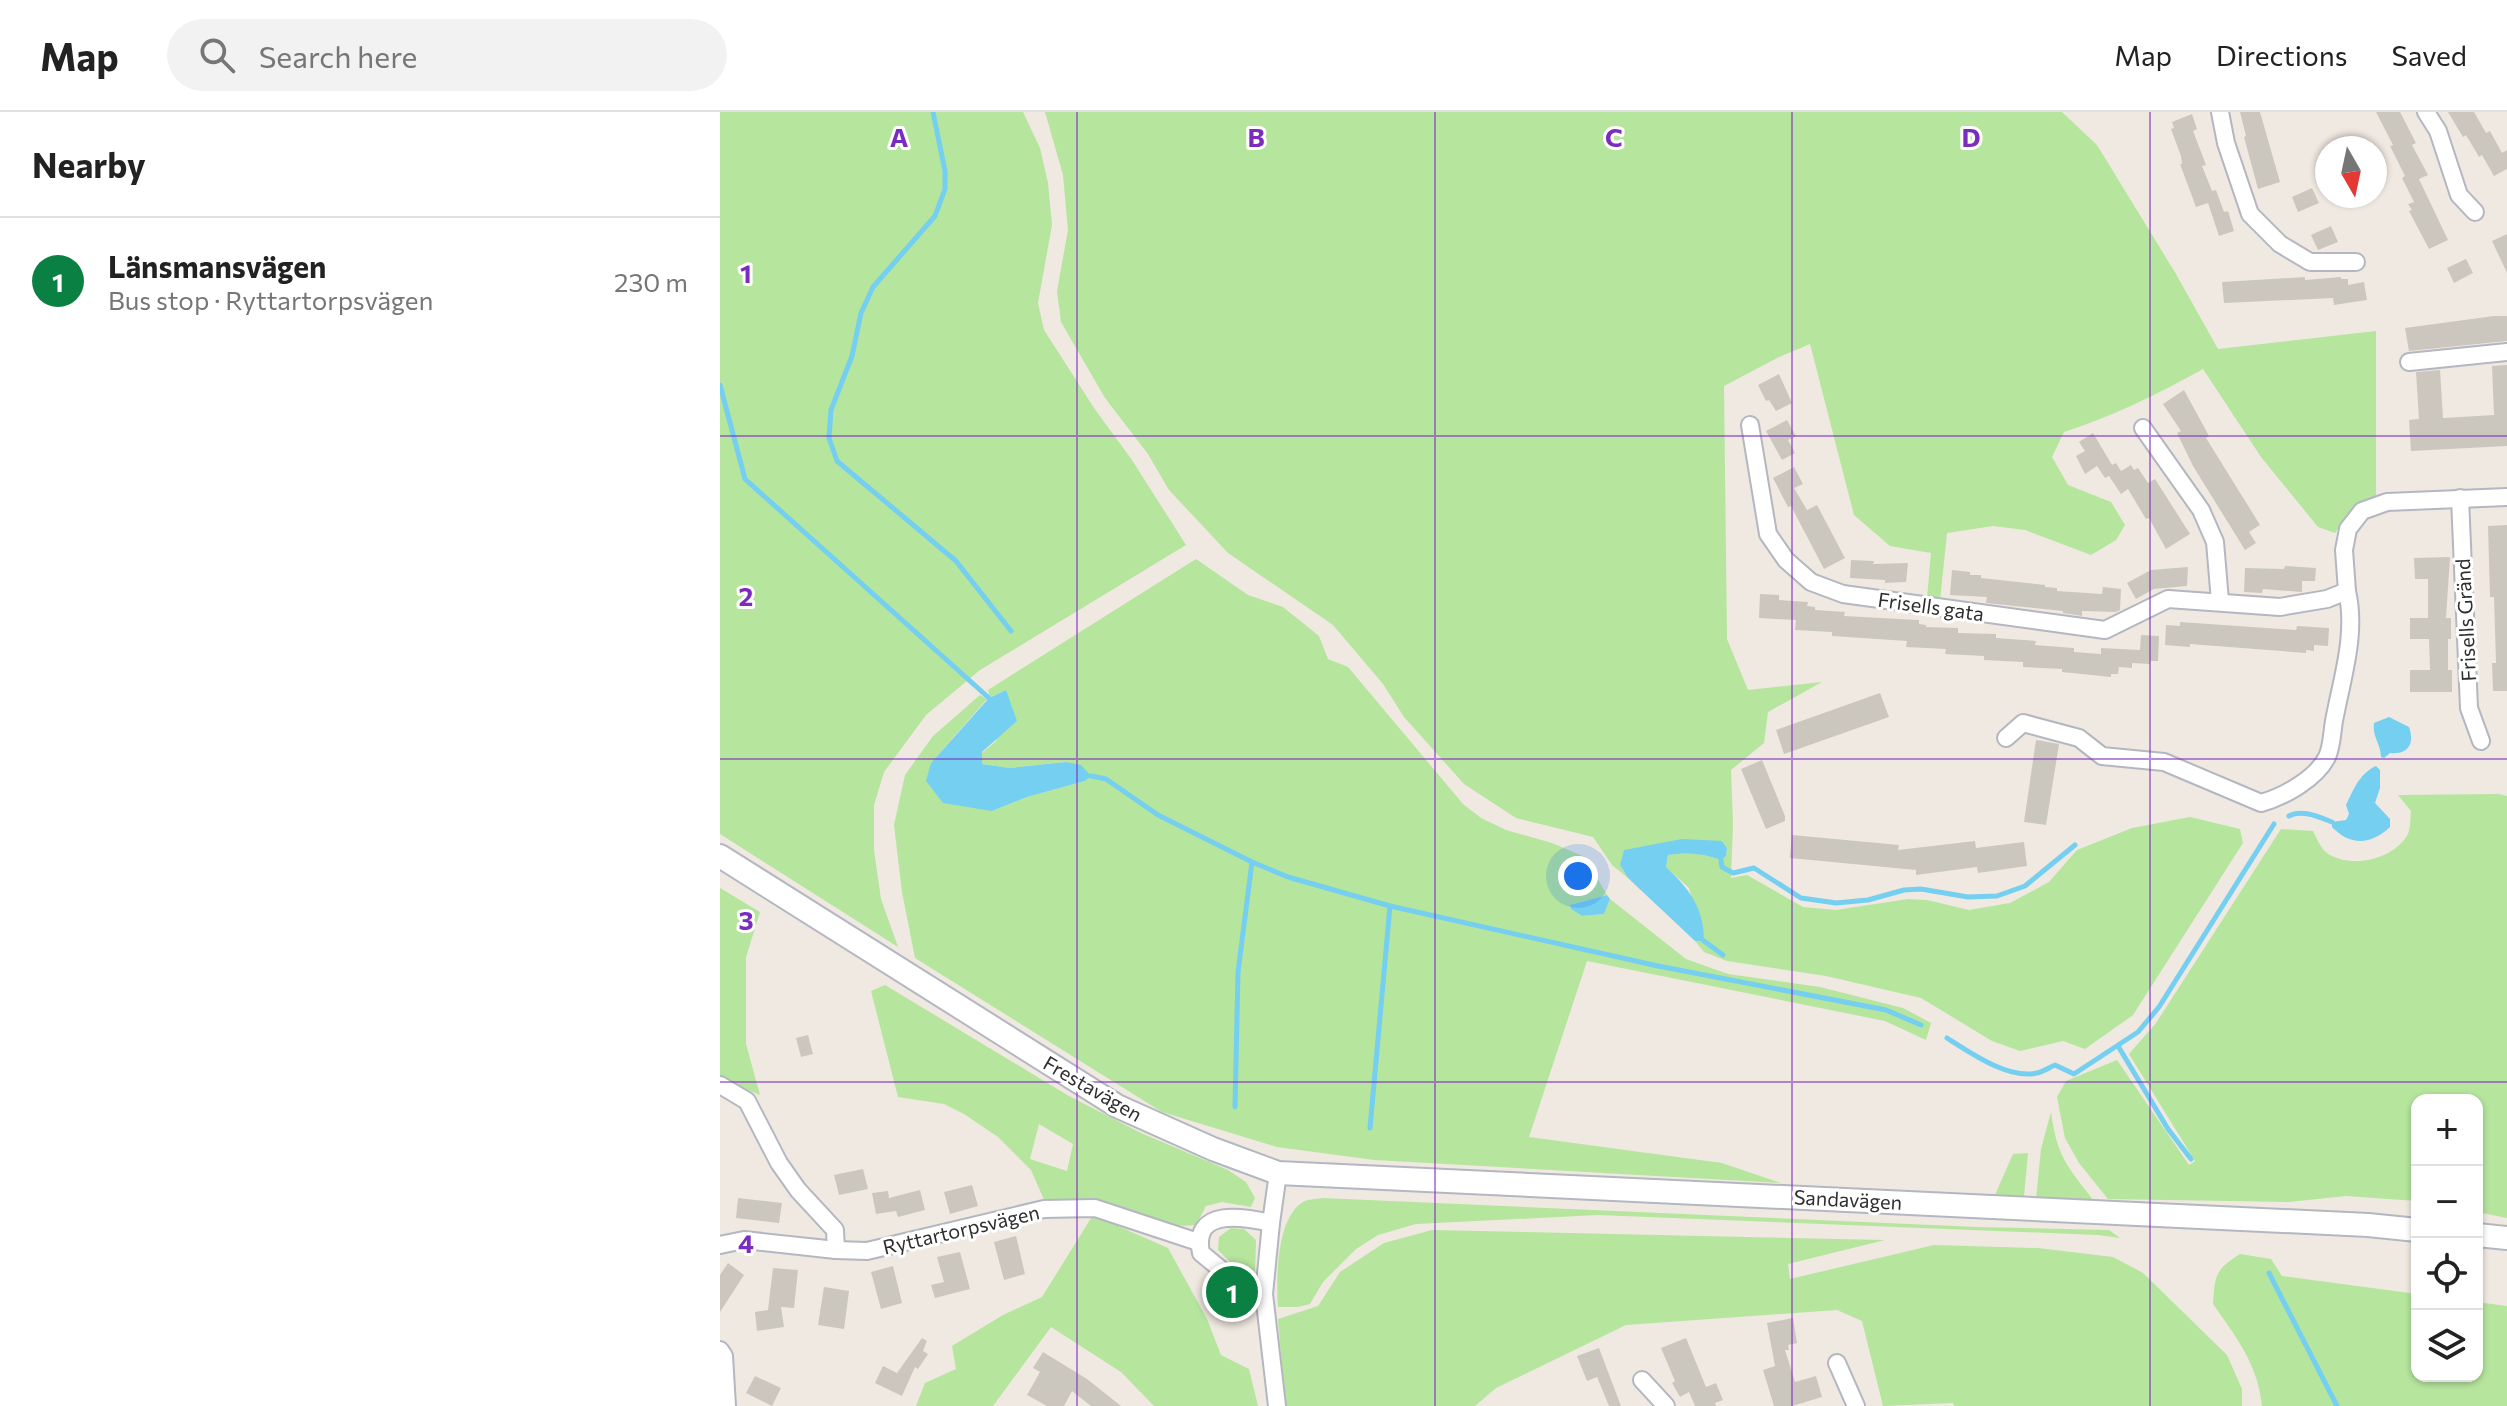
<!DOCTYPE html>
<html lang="en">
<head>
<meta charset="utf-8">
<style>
	body { margin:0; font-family:Commissioner,sans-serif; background:#f2f2f2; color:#222 }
	.controls { position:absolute; right:24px; bottom:24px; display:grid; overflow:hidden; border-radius:16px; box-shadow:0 2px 6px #0004 }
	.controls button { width:72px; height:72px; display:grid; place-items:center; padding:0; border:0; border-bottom:2px solid #e0e0e0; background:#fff; color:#222; font:40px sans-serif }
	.compass { position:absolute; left:1595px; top:24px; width:72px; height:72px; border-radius:50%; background:#fff; box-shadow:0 2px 6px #0004; rotate:171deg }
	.you { position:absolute; left:858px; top:764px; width:28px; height:28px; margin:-20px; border:6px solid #fff; border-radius:50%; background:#1a73e8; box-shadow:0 0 0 12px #1a73e833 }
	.badge { display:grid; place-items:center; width:52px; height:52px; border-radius:50%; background:#0b8043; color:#fff; font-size:26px; font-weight:700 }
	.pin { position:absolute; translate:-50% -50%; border:4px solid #fff; box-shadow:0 2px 8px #0006 }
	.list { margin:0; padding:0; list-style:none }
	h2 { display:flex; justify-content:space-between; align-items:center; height:104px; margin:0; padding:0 32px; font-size:34px }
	h2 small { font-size:26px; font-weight:400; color:#767676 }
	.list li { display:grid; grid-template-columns:52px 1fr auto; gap:24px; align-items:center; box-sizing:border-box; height:128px; padding:0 32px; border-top:2px solid #e0e0e0 }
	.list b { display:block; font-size:30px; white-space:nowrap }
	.list p { margin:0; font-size:26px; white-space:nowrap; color:#767676 }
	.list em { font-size:26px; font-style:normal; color:#767676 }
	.icon { flex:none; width:44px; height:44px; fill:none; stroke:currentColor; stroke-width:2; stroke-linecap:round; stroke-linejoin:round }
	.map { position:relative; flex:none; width:1787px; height:1294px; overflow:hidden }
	header { display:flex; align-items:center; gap:48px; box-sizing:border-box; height:112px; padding:0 40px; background:#fff; border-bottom:2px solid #e0e0e0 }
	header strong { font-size:38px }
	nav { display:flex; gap:44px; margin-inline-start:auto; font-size:28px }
	.search { width:560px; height:72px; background:#f2f2f2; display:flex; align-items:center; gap:20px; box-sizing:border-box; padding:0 28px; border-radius:44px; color:#767676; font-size:30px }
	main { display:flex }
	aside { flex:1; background:#fff }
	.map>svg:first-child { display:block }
	.green { fill:#b6e59e; fill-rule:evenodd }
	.water { fill:#75cff0 }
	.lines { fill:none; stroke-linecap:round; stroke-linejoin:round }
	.stream { stroke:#75cff0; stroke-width:5 }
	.building { fill:#cbc7bf }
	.street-casing { stroke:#b4b7c1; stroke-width:20 }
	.secondary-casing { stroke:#b4b7c1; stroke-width:26 }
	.street { stroke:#fff; stroke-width:16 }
	.secondary { stroke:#fff; stroke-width:22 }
	.grid { fill:none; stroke:#7b2cbf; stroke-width:2; stroke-opacity:0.55 }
	.labels { text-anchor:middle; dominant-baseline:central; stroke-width:6; stroke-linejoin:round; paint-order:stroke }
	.street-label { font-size:20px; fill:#2e2e2e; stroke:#fff }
	.grid-label { font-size:26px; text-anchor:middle; font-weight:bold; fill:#7b2cbf; stroke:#fff; stroke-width:6; stroke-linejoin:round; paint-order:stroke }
</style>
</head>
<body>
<header>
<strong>Map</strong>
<div class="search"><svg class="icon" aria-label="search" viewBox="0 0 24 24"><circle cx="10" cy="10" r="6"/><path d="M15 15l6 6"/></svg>Search here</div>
<nav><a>Map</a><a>Directions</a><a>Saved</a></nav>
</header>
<main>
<aside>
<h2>Nearby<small></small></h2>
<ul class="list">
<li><span class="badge">1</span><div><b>Länsmansvägen</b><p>Bus stop · Ryttartorpsvägen</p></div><em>230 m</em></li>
</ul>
</aside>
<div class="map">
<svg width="1787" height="1294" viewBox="0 0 1787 1294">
	<rect width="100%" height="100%" fill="#efe9e1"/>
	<g class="green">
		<path d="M0,0H303L320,36L328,71L332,113L318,191L324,218L374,296L412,348L466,433L260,558L206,603L164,660L154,693V738L161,787L178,835L0,722Z"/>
		<path d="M325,0H1342L1377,33L1456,162L1498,237L1656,219V385L1631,398L1615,421L1598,415L1541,345L1483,257C1438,282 1393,304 1344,320L1332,345L1348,373L1391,390L1405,413L1396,428L1371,443L1305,418L1273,414L1227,421L1220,489L1207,486L1211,441L1170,434L1134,403L1090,232L1059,245L1004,274L1007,527L1028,578L1102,570L1048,600L1044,631L1011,658L1013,712L1011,766L1027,763L1083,795L1116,798L1188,787L1207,788L1249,798L1290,791L1329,770L1357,738L1412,716L1470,705L1520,717L1523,731L1413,903L1365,937L1343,929L1300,939L1272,929L1201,886L1106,864L1007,849L984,840L975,829H984L969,776L946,755L948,743L967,741L1006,744L1007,736L1002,729L900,753L908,766L892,753L873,725L796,706L744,672L684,605L663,572L613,513L508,441L449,378L428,342L385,286L341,210L337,179L348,118L343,63Z"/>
		<path d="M476,447L528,483L563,495L599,524L608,547L628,555L743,692L761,706L786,718L832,731L865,745L887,783L850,793L851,797L862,804L884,802L890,787L966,847L1008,862L1100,875L1183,896L1211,911L1206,928L1165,909L867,849L809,1025L1002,1051L1061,1071L654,1048L557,1035L442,1000L195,846L182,780L174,713L185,663L213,624L260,583L267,587L211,651L272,699L307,685L365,669L370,664L346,650L290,656L262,652V641L276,629L286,578L270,585L268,578Z"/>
		<path d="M1779,682L1787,684V1106L1757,1100V988H1697V1089L1626,1084L1569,1090L1388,1087L1359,1051L1345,1026L1337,985L1346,969L1397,948L1469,1053L1475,1049L1409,942L1436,911L1561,717L1593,719C1598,729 1602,740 1612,744C1636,756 1673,746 1687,724C1691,717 1690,707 1691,699L1678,683Z"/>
		<path d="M0,776L40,800L26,845V932L40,983L0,967Z"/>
		<path d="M165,873L349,984L421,1021L508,1058L526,1070L535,1086L531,1095L502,1090L486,1094L476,1113C443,1118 415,1096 383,1091C364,1087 344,1089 325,1090L311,1058L278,1025L244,1002L224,992L178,985L151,879ZM319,1012L353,1032L347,1059L310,1047Z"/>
		<path d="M1331,1000C1337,1045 1347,1054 1374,1089L1316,1087L1321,1037Z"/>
		<path d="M1308,1041L1304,1084L1275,1083L1293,1042Z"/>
		<path d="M603,1086L1257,1115L1389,1118L1400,1126L1378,1123L878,1103L696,1112L658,1123L636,1137L603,1170L590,1192L578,1195H558C556,1168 556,1103 585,1089C590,1087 598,1087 603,1086Z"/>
		<path d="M373,1103L448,1136L487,1207L501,1243L529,1257L538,1294H434L401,1260L331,1215L273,1294H196L205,1271L236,1257L232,1234L283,1203L322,1185Z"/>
		<path d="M511,1116L524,1117L536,1128L535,1165L529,1167L523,1163L498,1138L499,1125Z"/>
		<path d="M712,1118L1165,1128L1068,1152L1070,1167L1214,1133L1318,1136L1393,1145L1423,1161L1507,1243L1522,1277V1294H1234L1233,1291L1163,1294L1142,1209L1117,1198L906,1213L776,1276L755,1294H565L558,1207L598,1194L620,1160L664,1131Z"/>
		<path d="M1520,1142L1551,1147L1562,1164L1697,1182V1264H1757V1190L1787,1194V1294H1542C1538,1252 1516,1225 1493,1192C1495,1163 1495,1158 1520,1142Z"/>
	</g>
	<g class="water">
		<path d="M286,578L297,609L262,640V652L290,656L346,650L361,653L371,664L365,669L307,685L272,699L223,691L206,669L211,651L269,586Z"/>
		<path d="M1669,605L1689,615C1695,632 1688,643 1670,641L1664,646L1661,645C1661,632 1652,625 1654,611Z"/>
		<path d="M1656,654L1660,658V676L1655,691L1670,707V715C1651,733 1630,734 1612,715V710L1626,708L1629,702L1626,693C1634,677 1639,662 1656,654Z"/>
		<path d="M962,727L1002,729L1007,736L1006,744L1001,748C984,741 967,740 948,743L946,755C969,777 984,795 984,829H975L908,766L900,753L904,738Z"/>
		<path d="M887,783L890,787L884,802L862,804L851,797L850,793Z"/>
	</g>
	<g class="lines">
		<g class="stream">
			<path d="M213,0L225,59V77L215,104L153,175L141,201L132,244L111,298L109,326L117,349L236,449L291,519"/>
			<path d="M0,273L25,367L269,586"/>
			<path d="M371,664L386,667L438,703L532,750L568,765L670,794L938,854L1166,898L1201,913"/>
			<path d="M1569,704C1582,697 1599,705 1612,710"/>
			<path d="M1001,748L1002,755L1013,761L1034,756L1081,786L1116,791L1148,788L1184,778L1201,777L1248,785L1277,784L1305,774L1355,733"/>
			<path d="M984,829L1003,843"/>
			<path d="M1227,926C1249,940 1289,968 1317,961C1323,960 1330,955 1335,953L1354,962L1418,920L1439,895L1554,712"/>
			<path d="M1398,934L1448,1017L1471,1047"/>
			<path d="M515,995L518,860L532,750"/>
			<path d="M650,1016L670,794"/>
			<path d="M1549,1161L1617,1294"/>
		</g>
	</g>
	<g class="building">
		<path d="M1520,0H1540L1560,70L1538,77L1524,25L1526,24Z"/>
		<path d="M1656,0H1680L1696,31L1692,33L1708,63L1699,67L1728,128L1709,137L1689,99L1692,98L1688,92L1694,90L1682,66L1685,64L1670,34L1673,33Z"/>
		<path d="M1728,0H1754L1766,21L1770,19L1782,41L1787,38V57L1774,64L1762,43L1759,45L1746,23L1743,25Z"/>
		<path d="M1472,2L1477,17L1473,19L1486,53L1482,54L1492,79L1496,78L1504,100L1508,99L1514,119L1499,124L1488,91L1476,95L1460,52H1462L1461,44L1451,17L1454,16L1452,10Z"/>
		<path d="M1592,76L1599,91L1578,100L1572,85Z"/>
		<path d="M1611,114L1618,130L1598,138L1591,123Z"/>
		<path d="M1787,122V161L1772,129Z"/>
		<path d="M1746,147L1753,161L1734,171L1727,156Z"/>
		<path d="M1585,165V168L1621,165V167H1628V173L1644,170L1647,188L1614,193L1613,186L1504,191L1502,170Z"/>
		<path d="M1774,204H1787V229L1689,239L1685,216Z"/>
		<path d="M1787,253V334L1691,339L1689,308L1699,307L1696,260L1720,258L1723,306L1774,303L1772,254Z"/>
		<path d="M1059,262L1072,291L1056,299L1049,288L1046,289L1038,273Z"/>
		<path d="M1464,278L1489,324L1486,326L1540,413L1529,420L1536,431L1525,438L1473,354L1457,321L1461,319L1443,292Z"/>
		<path d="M1067,308L1076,324L1068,328L1075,341L1062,348L1046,319Z"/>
		<path d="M1373,321L1392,353L1396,351L1401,359L1411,353L1414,358L1418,356L1428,371L1435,367L1470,422L1446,437L1429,406L1426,407L1408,377L1401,382L1389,364L1385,366L1377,354L1365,362L1356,344L1365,339L1359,330Z"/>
		<path d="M1074,355L1083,372L1074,376L1087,398L1097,393L1125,446L1104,457L1071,394L1068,395L1053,366Z"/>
		<path d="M1787,413V579H1773L1772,551H1776L1774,485H1770L1768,414Z"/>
		<path d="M1730,445L1726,506H1731V527H1728V558H1732V580H1690V558H1710L1709,527H1690V506H1708V467H1695L1694,446Z"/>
		<path d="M1131,448L1154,449L1153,452L1188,451L1186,470L1165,471V468L1130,466Z"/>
		<path d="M1565,454L1596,456L1595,469H1582V480L1543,477L1542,481L1524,480L1525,456L1564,457Z"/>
		<path d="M1468,455L1467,474L1434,477L1416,487L1407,471L1431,458Z"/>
		<path d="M1232,458L1250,460V463H1261V466L1325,473V475L1337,476V479L1382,482L1383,475L1401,477L1400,498L1396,500L1362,499V504L1343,501V499L1266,491L1267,485L1230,483Z"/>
		<path d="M1040,482L1059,483V488L1088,490L1087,494L1095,495V498L1125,500L1124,504L1199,508V512L1206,513V515L1238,516V521L1276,522V526L1316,529L1315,533L1354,536V540L1381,542V536L1420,538L1421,523L1439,524L1438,549H1430V552L1412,551V556L1399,555L1398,562H1391V565L1342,560V557L1303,555V550L1264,548V544L1225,542L1226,537L1186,535L1187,529L1112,524V520L1075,518L1076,508L1039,506Z"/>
		<path d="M1460,510L1576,518L1577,514L1609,516L1608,534L1594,533V539L1586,538V541L1470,532V535L1445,533L1446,513L1460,514Z"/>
		<path d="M1160,581L1169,605L1064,642L1056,618Z"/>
		<path d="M1316,628L1339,632L1326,713L1304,710Z"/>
		<path d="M1042,648L1065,704V709L1046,717L1021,657Z"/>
		<path d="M1072,723L1179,733L1178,738L1255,729L1256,736L1304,730L1307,754L1258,761L1257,755L1196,763V758L1070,746Z"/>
		<path d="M88,923L93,942L81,945L76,926Z"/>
		<path d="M143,1057L148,1077L119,1083L114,1063Z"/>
		<path d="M252,1073L258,1094L230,1102L224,1080Z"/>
		<path d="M200,1078L205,1098L178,1105L176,1099L156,1102L152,1081L168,1079L169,1086Z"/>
		<path d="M18,1086L62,1091L59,1111L16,1106Z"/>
		<path d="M296,1124L305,1162L284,1168L274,1130Z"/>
		<path d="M240,1140L250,1177L215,1186L211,1173L224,1170L217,1145Z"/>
		<path d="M8,1151L24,1163L0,1200V1163Z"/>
		<path d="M173,1154L182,1191L161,1197L151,1160Z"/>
		<path d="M53,1156L78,1158L74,1196L61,1195L64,1215L37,1219L35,1200L48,1198Z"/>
		<path d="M104,1175L129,1179L124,1217L98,1213Z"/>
		<path d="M1073,1206L1077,1231L1068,1233L1069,1238H1065L1075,1270L1096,1264L1102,1285L1072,1294H1054L1043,1258L1055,1254L1047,1211Z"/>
		<path d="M202,1226L207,1229L203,1239L208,1242L198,1257L195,1255L182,1284L155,1271L163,1254L177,1261Z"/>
		<path d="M966,1226L986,1275L996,1271L1003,1288L995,1291L996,1294H975L969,1280L960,1285L952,1271L955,1269L941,1236Z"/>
		<path d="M879,1236L901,1294H889L877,1265L867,1269L857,1244Z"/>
		<path d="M323,1240L367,1267L401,1294H371L352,1279L344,1294H327L307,1283L320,1260L313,1256Z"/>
		<path d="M35,1264L61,1276L52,1294L26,1281Z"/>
	</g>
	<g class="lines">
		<defs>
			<g id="street">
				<path d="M1500,0L1506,31L1530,102L1560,132L1590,150H1636"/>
				<path d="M1706,0L1718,19L1739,83L1755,100"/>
				<path d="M1689,250L1787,240"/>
				<path d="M1030,313L1048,422L1066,448L1091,470L1123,482L1385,518L1448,487L1560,495L1607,487L1627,479L1624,438L1628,417L1642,399L1667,390L1787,385"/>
				<path d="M1423,316L1481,398L1495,430L1500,489"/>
				<path d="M1740,386L1749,596L1761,629"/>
				<path d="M1286,626L1303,611L1359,626L1382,644L1444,650L1541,691C1563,685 1596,667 1607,645C1612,635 1612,620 1614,609C1622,566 1637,522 1627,479"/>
				<path d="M0,973L27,989L59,1051L78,1078L115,1118L116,1138"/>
				<path d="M0,1133L24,1128L116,1138L147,1139L324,1097L375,1096L478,1130"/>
				<path d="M544,1182L526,1178L481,1141C472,1095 524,1105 551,1111"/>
				<path d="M0,1238L4,1244L7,1294"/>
				<path d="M1117,1251L1136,1294"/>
				<path d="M922,1268L946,1294"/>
				<path d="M557,1294L544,1182L551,1111L558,1061"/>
			</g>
			<g id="secondary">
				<path d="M0,744L397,994L493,1037L558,1061L1648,1113L1697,1118"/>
				<path d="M1757,1123L1787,1126"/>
			</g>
		</defs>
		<use href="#street" class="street-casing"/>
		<use href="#secondary" class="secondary-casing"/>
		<use href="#street" class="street"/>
		<use href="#secondary" class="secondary"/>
	</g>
	<path class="grid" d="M357,0V1294M715,0V1294M1072,0V1294M1430,0V1294M0,324H1787M0,647H1787M0,970H1787"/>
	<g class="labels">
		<g class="street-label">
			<text transform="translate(1211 494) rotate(8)">Frisells gata</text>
			<text transform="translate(1745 508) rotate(-93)">Frisells Gränd</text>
			<text transform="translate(373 976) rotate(30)">Frestavägen</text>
			<text transform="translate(1128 1087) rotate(3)">Sandavägen</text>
			<text transform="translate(241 1117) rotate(-13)">Ryttartorpsvägen</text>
		</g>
	</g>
	<g class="grid-label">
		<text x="179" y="35">A</text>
		<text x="536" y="35">B</text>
		<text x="894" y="35">C</text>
		<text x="1251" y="35">D</text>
		<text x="26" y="171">1</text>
		<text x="26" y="494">2</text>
		<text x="26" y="818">3</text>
		<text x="26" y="1141">4</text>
	</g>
</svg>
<div class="controls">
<button>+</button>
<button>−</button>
<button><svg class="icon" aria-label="locate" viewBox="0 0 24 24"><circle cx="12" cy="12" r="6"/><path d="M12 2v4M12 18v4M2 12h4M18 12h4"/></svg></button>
<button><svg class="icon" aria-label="layers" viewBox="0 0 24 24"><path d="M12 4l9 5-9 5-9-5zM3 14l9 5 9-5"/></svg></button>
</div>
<svg class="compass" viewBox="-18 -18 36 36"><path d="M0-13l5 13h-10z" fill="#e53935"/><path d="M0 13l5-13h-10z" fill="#767676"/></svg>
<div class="you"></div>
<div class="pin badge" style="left:512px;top:1180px">1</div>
</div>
</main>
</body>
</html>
